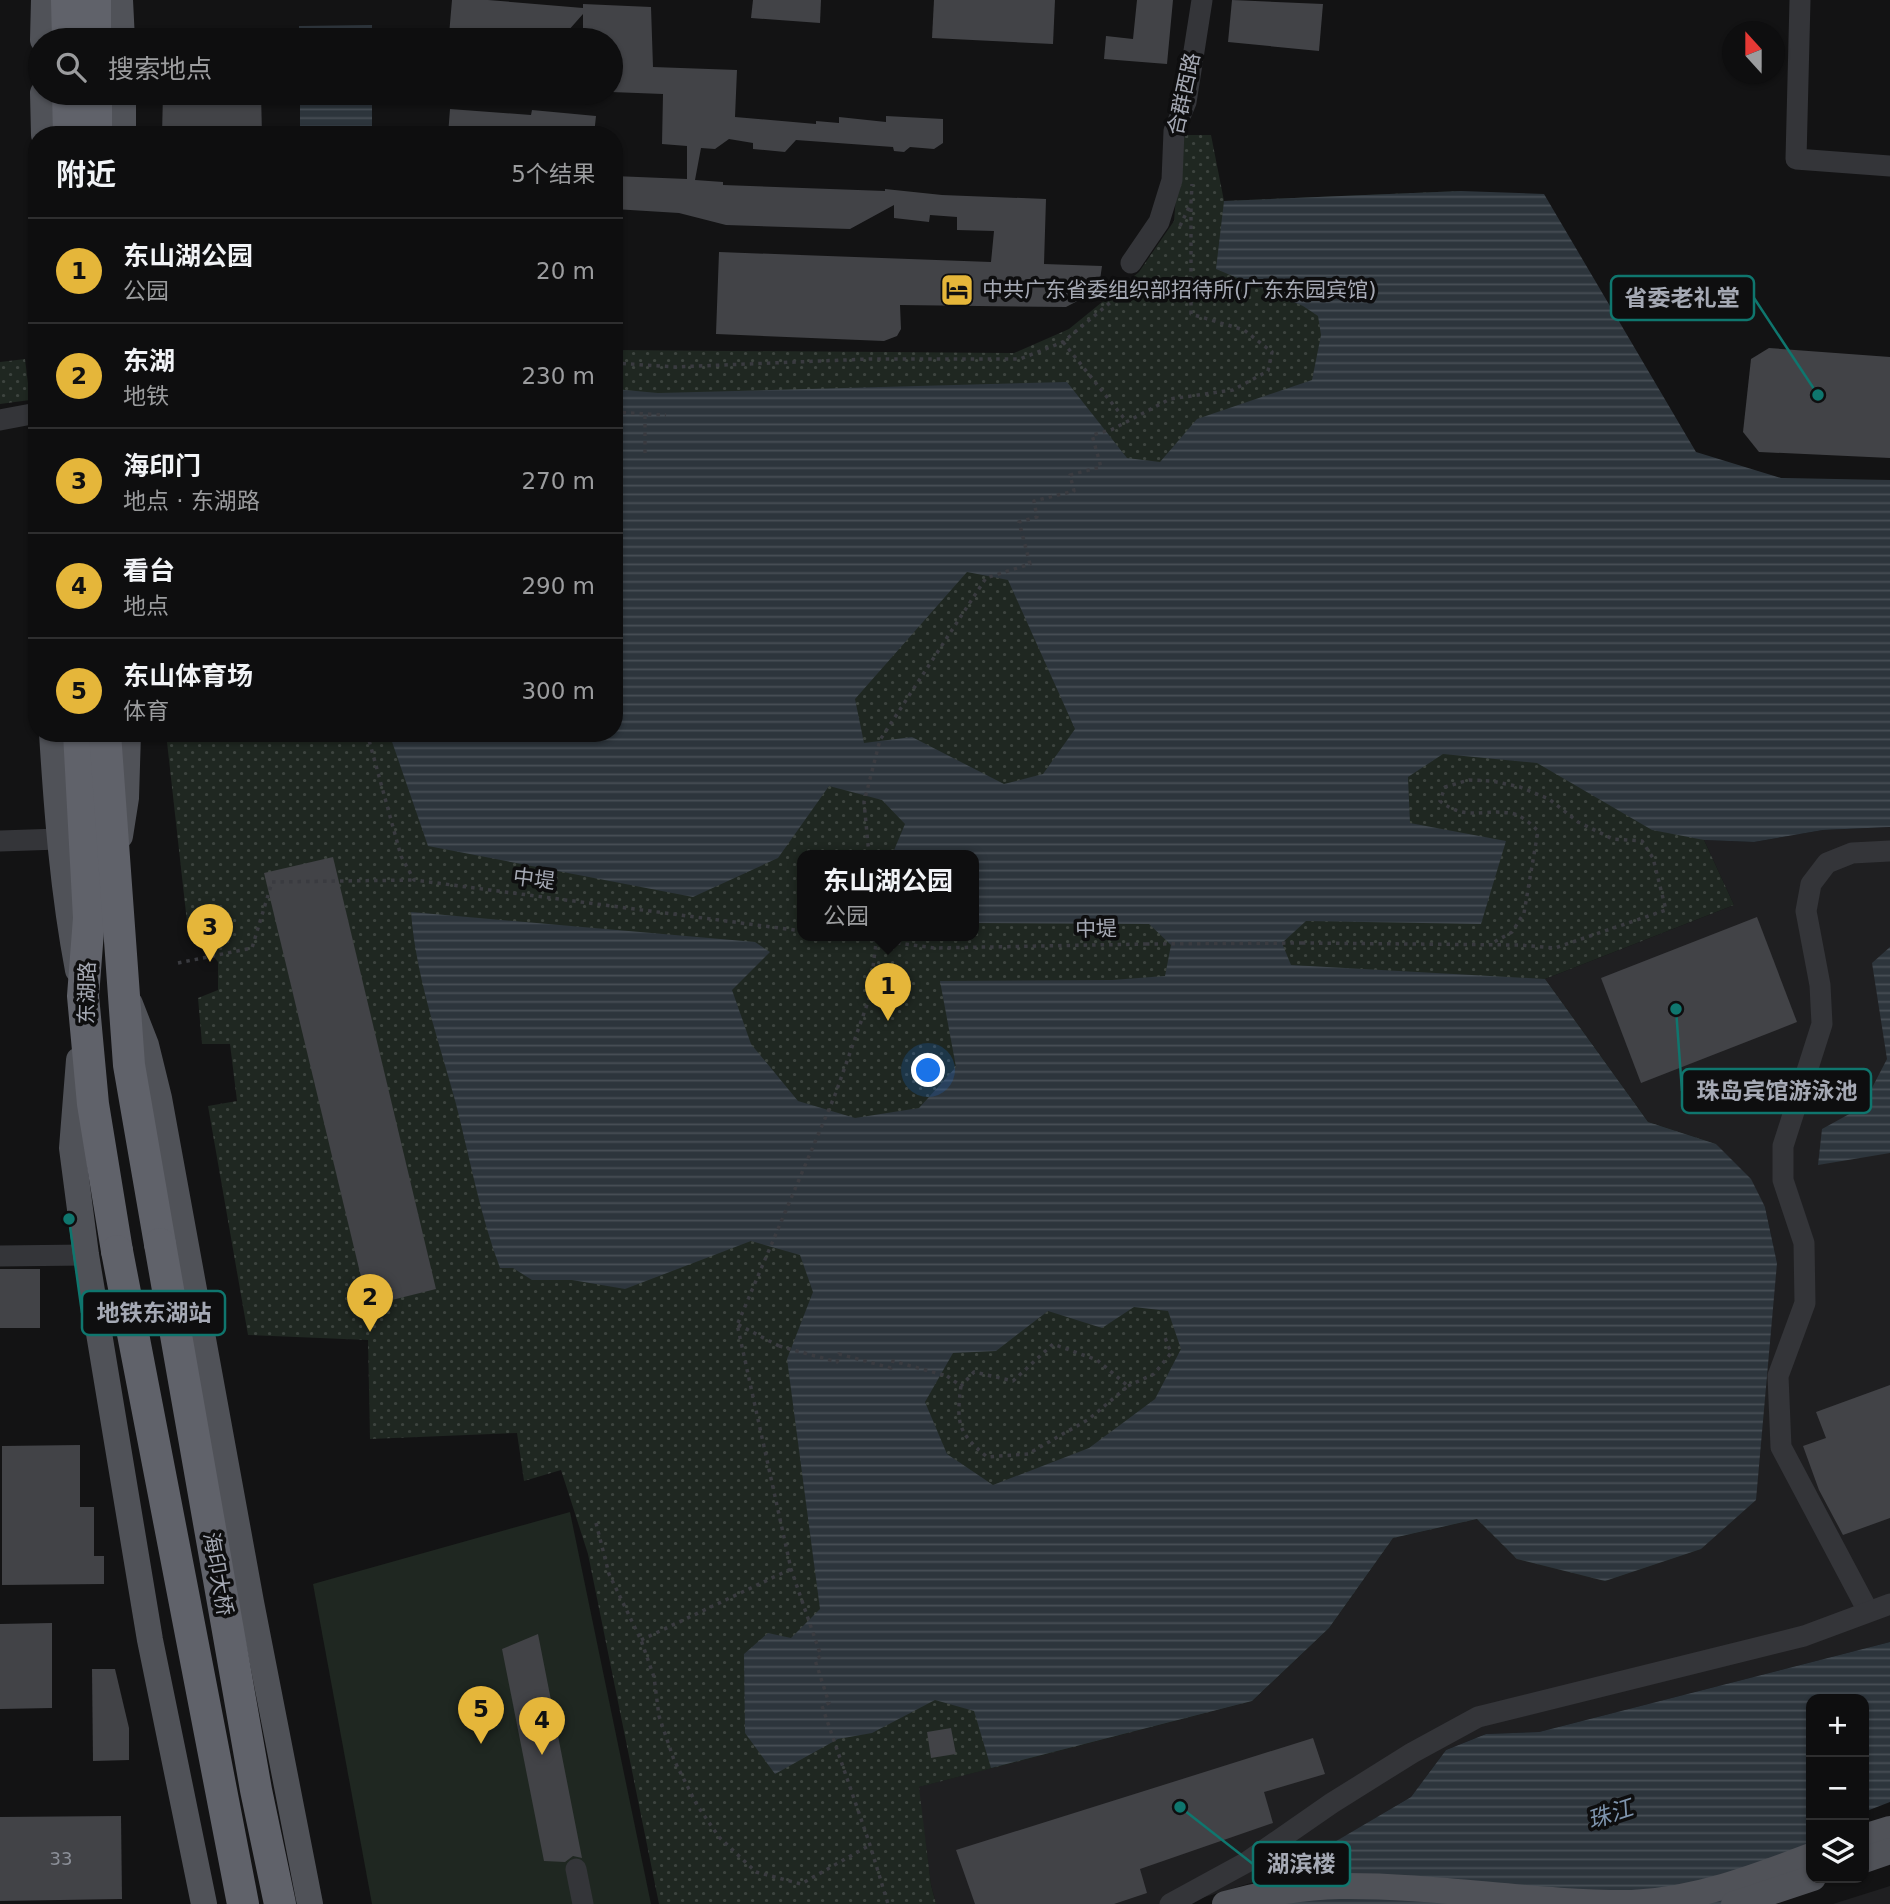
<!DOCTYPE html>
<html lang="zh">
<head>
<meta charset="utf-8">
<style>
	body { margin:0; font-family:"DejaVu Sans","Noto Sans SC",sans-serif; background:#1c1c1d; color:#f1f3f6 }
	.controls { position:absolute; right:21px; bottom:21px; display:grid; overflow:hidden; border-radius:14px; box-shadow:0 2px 5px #0004 }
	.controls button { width:63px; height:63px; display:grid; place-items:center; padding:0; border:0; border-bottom:2px solid #2e2e2f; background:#0e0e0f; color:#f1f3f6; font:35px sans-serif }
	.compass { position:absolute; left:1722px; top:21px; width:63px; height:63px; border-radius:50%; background:#0e0e0f; box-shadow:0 2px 5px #0004; rotate:339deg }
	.you { position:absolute; left:929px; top:1071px; width:24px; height:24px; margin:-18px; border:5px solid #fff; border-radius:50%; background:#1a73e8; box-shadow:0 0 0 10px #1a73e833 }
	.badge { display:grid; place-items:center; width:46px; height:46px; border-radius:50%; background:#e5b63a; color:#111; font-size:23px; font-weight:700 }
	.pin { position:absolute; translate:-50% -58px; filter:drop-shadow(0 2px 4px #0008) }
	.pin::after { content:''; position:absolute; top:37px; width:24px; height:21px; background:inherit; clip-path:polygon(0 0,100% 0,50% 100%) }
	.popup { position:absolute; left:797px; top:850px; width:182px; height:91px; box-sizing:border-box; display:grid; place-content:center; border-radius:14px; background:#0e0e0f; filter:drop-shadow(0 2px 5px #0005); font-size:23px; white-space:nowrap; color:#9b9c9e }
	.popup b { font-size:26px; color:#f1f3f6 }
	.popup::after { content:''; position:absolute; left:50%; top:100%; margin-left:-14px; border:14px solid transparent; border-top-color:#0e0e0f }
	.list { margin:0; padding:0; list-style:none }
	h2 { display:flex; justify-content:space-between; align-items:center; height:91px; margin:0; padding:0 28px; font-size:30px }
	h2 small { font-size:23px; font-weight:400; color:#9b9c9e }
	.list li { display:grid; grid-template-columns:46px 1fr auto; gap:21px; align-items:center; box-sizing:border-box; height:105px; padding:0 28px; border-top:2px solid #2e2e2f }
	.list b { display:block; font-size:26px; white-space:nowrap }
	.list p { margin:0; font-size:23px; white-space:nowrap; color:#9b9c9e }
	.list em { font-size:23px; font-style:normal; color:#9b9c9e }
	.icon { flex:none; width:38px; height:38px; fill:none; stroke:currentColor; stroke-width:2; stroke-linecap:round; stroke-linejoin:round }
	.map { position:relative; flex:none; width:1890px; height:1904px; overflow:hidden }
	.search { position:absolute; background:#0e0e0f; box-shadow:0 2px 5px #0004; left:28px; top:28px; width:595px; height:77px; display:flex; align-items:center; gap:18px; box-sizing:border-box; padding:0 24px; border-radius:38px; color:#9b9c9e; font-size:26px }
	.panel { position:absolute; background:#0e0e0f; box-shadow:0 2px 5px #0004; left:28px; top:126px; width:595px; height:616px; border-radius:28px }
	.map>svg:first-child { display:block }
	.built { fill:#1f1f21 }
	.grass { fill:url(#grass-dots); fill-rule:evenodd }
	.garden { fill:#1f2721 }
	.water { fill:url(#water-rules); fill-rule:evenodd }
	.building { fill:#424347 }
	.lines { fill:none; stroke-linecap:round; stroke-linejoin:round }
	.path { stroke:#3a3b40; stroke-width:3.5; stroke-dasharray:3.5 5; stroke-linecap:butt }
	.minor { stroke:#343539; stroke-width:21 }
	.major { stroke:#505258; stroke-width:26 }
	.highway { stroke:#60626a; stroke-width:32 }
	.path-bridge { stroke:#3a3b40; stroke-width:3.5; stroke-dasharray:3.5 5; stroke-linecap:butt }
	.highway-bridge { stroke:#60626a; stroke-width:32 }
	.labels { text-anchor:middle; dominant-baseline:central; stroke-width:7; stroke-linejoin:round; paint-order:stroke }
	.number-label { font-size:18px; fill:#8c9099 }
	.street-label { font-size:21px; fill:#a5a9b4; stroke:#0e0e0f }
	.poi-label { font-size:21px; fill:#a5a9b4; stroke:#0e0e0f; text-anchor:start }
	.water-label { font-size:23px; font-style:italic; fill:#7e94ad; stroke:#0e0e0f }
	.leader { fill:none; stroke:#0f766e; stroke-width:2.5 }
	.callout-dot { fill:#0f766e; stroke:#0e0e0f; stroke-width:2.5 }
	.callout { fill:#0e0e0f; stroke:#0f766e; stroke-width:2.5 }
	.callout-label { font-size:23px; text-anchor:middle; font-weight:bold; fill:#a5a9b4 }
</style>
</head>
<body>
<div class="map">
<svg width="1890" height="1904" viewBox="0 0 1890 1904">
	<defs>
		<pattern id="grass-dots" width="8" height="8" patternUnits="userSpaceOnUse" patternTransform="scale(1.75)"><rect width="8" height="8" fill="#1f2721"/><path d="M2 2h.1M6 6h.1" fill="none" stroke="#3d443f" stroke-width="1.8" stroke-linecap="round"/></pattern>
		<pattern id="water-rules" width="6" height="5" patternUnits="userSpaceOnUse" patternTransform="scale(1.75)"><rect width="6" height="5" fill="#2d353c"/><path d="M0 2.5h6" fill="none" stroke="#484f56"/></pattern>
	</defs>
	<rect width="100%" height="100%" fill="#131314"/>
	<g class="built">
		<path d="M1890,827V1642L1539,1732L1486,1734L1446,1750L1411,1797L1283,1873L1182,1904H936L931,1885L918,1787L1252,1701L1329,1628L1393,1538L1477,1519L1517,1559L1777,1263L1765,1207L1716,1144L1648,1122L1545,979L1734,905L1704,840L1754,842L1823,830Z"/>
		<path d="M1890,1886V1904H1833Z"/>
	</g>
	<g class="grass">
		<path d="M1181,135H1211L1224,201L1461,191L1704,840L1734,905L1545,979L1648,1122L1716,1144L1701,1549L1605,1581L1517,1559L1477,1519L1393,1538L1329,1628L1252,1701L919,1787L931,1885L936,1904H659L588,1554L561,1470L524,1481L517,1433L370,1439L368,1340L248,1335L208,1106L237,1101L230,1044H202L198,998L218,990V962L187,922L166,733H614V350L1014,353L1069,329L1139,272L1174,221ZM802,855H974V935H802Z"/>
		<path d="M25,359L30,400L0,404V362Z"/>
	</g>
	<path class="garden" d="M570,1512L651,1904H372L313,1584Z"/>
	<g class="water">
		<path d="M372,25V40H299V26Z"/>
		<rect x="300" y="93" width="72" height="42"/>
		<path d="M1461,191L1544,194L1696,452L1781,478L1890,480V827L1823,830L1754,842L1704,840L1652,830L1537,763L1443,754L1408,777L1410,823L1506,841L1481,924L1306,921L1282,943L1291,965L1545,979L1648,1122L1716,1144L1751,1179L1765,1207L1777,1263L1756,1500L1701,1549L1605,1581L1517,1559L1477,1519L1393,1538L1329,1628L1252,1701L991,1768L974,1711L935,1700L872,1733L838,1739L775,1774L745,1733L744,1654L768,1633L791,1638L820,1609L787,1359L813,1292L800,1255L751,1241L625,1289L572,1280H532L513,1268H500C480,1215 470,1159 456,1104C439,1041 416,978 411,912L755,942L770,952L732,990L751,1044L798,1101L855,1118L919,1108L956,1067L940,981L1112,980L1165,976L1171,945L1149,924L974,923V855H892L905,824L882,800L829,786L778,858L693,897L428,846L389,733H614V389L658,393L1067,382L1127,458L1160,462L1197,419L1312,380L1321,335L1318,316L1303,306L1216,269L1224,201ZM967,572L1008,580L1075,729L1043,774L1004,784L912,737L864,743L855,699ZM1134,1307L1168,1311L1181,1349L1155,1399L1089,1448L993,1485L947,1454L925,1402L953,1353L996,1351L1048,1311L1102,1328Z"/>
		<path d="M1890,947V1153L1818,1165L1822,1129L1862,1107L1887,1059L1872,963Z"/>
		<path d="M1890,1642V1802L1864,1812V1699H1811V1855L1753,1904H1229L1411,1797L1446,1750L1486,1734L1539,1732Z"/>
	</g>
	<g class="building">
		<path d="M452,0H488L583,8V4L651,7L653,67L737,70L735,117L816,124V121L839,123V117L886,122V116L943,119V143L934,149L910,147L904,152L894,151L893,147L796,140L785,152L753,149V143L729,139L715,149L701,148L695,180L723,182V185L885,191V189L942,195L1046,199L1044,264L1102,266L1100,280L1085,297L1066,307L900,305L901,329L897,336L884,341L716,334L719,252L991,262L994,231L957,230V217L930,215L929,222L894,218V205L850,229L726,225L679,213L614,209V176L687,179V146L662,144L663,94L611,92V40H583V14L560,40L449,35Z"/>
		<path d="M753,0H821L820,23L751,18Z"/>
		<path d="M934,0H1055L1053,44L932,38Z"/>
		<path d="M1137,0H1173L1167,64L1104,59L1106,36L1133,39Z"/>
		<path d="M1232,0L1323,4L1319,51L1228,42Z"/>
		<path d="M163,93H261L262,135H162Z"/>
		<path d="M450,109L531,115L532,110L596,116L594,135H448Z"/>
		<path d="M1769,348L1890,357V458L1759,452L1743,432L1751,359Z"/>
		<path d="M333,857L436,1289L368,1306L264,873Z"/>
		<path d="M1757,917L1797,1022L1641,1083L1601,978Z"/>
		<rect x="0" y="1269" width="40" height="59"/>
		<path d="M1890,1385V1518L1843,1535L1819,1490L1803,1446L1826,1438L1816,1412Z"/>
		<path d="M80,1445V1507H94V1556H104V1584L2,1585V1446Z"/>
		<path d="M52,1623V1708L0,1709V1624Z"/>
		<path d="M538,1634L582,1858L573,1856L565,1862L544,1861L502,1649Z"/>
		<path d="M92,1669H115L129,1728V1760L93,1761Z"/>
		<path d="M951,1728L956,1754L931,1758L927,1732Z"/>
		<path d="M1313,1738L1325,1774L1264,1792L1273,1823L1140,1869L1147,1893L1114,1904H975L956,1850Z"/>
		<path d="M121,1816L122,1899L0,1901V1817Z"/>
	</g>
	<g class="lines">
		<g class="path">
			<path d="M1180,226L1191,203L1192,184"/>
			<path d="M1063,342L1127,422"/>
			<path d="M614,363L675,367L869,359H1020L1063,342L1136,281"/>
			<path d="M614,412L666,415"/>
			<path d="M645,453V413"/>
			<path d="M367,733L401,856L414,880L802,931"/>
			<path d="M149,736L179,733"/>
			<path d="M869,855L864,802L880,740L986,578L1030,564L1019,522L1037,517L1034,501L1074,491L1070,475L1101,467L1092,435L1111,430L1170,399L1233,390L1268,371L1272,352L1244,330L1191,314V203"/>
			<path d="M838,935L935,948L1146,944"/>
			<path d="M1302,943L1519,945L1555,948L1666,910L1653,858L1642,841L1613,839L1578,822L1549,799L1520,787L1492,781L1469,780L1445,787L1440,801C1465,821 1482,809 1510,813C1520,814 1531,824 1538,831L1524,913L1512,932L1489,945"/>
			<path d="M178,963L252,948L272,882L413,880"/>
			<path d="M738,1323L835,1095L869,999L877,935"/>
			<path d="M779,1346L737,1324L791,1569L821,1656L815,1660L829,1703L822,1706L870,1845L888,1904"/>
			<path d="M947,1376L961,1386C956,1423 958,1433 987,1457L1028,1454L1089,1419L1128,1386L1097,1360L1053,1344L1013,1381L974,1372L961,1386"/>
			<path d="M1128,1386L1154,1374L1171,1353L1164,1335"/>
			<path d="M596,1523L609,1574L641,1640L654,1677L659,1716L674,1760L697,1805L719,1837L756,1872L801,1884L870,1845"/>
			<path d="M641,1640L791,1569"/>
		</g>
		<g class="minor">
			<path d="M1800,0L1796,159L1890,166"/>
			<path d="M1131,263L1159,222L1172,180L1174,131L1186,102L1202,0"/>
			<path d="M0,420L37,413"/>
			<path d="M0,841L59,839"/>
			<path d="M0,1256L86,1255"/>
			<path d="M1868,1611L1781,1447L1778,1376L1805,1303L1804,1243L1783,1180V1146L1822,1024L1820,985L1806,911L1811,884L1827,863L1852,853L1890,851"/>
			<path d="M576,1869L583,1904"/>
			<path d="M1170,1904L1247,1862L1332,1803L1412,1753L1478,1717L1804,1636L1890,1604"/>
		</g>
		<g class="major">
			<path d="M120,0L122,40"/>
			<path d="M43,40L44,0"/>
			<path d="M43,93L44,135"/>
			<path d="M123,93V135"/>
			<path d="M52,733C57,813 63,891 78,970"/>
			<path d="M120,836L126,798L128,733"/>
			<path d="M130,1004L146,1045L159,1098L251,1602L310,1904"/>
			<path d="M79,1060L72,1148L86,1255L150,1640L204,1904"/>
			<path d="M1864,1837L1890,1829"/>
			<path d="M1864,1860L1890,1851"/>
			<path d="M1225,1904C1262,1894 1302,1887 1340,1886C1438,1885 1535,1904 1632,1903C1695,1900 1753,1878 1811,1856"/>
			<path d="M1734,1904L1813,1878"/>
		</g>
		<g class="highway">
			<path d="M67,0L68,40"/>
			<path d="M95,0V40"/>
			<path d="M68,93L69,135"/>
			<path d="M96,93V135"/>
			<path d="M79,733L89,918L83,996L93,1104L117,1251"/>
			<path d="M105,733L129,1065L160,1244"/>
		</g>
		<g class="path-bridge">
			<path d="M1146,944L1302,943"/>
			<path d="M779,1346L837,1362L839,1354L891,1368L893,1361L947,1376"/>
		</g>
		<g class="highway-bridge">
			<path d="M160,1244L256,1790L280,1904"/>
			<path d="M117,1251L243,1904"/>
		</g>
	</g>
	<defs>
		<symbol id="hotel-square" viewBox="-11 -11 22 22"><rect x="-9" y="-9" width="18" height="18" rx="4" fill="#e5b63a" stroke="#0e0e0f"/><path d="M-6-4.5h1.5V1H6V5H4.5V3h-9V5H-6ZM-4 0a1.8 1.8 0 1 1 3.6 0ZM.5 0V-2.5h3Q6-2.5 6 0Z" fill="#111"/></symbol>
	</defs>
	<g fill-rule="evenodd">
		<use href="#hotel-square" x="938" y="271" width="38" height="38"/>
	</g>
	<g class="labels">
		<g class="number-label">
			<text x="61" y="1858">33</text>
		</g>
		<g class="street-label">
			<text transform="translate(1184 94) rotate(-78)">合群西路</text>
			<text transform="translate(534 879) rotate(7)">中堤</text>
			<text transform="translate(1096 929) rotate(-1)">中堤</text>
			<text transform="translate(87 993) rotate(-89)">东湖路</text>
			<text transform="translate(218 1574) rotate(80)">海印大桥</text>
		</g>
		<g class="poi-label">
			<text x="982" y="290">中共广东省委组织部招待所(广东东园宾馆)</text>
		</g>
		<g class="water-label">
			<text transform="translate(1610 1814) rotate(-18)">珠江</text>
		</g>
	</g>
	<path class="leader" d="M1818 395L1754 298M1676 1009L1682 1091M69 1219L82 1313M1180 1807L1253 1864"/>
	<g class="callout-dot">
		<circle cx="1818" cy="395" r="7"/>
		<circle cx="1676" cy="1009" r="7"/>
		<circle cx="69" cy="1219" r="7"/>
		<circle cx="1180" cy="1807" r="7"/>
	</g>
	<g class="callout">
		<rect x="1611" y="276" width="143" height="44" rx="7"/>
		<rect x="1682" y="1069" width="189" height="44" rx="7"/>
		<rect x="82" y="1291" width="143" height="44" rx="7"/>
		<rect x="1253" y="1842" width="97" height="44" rx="7"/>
	</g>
	<g class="callout-label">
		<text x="1682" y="306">省委老礼堂</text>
		<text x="1777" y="1099">珠岛宾馆游泳池</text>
		<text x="154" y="1321">地铁东湖站</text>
		<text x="1301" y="1872">湖滨楼</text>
	</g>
</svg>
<div class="controls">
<button>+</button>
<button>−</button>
<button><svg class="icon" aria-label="layers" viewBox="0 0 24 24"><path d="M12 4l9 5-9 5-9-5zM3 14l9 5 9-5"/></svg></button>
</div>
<svg class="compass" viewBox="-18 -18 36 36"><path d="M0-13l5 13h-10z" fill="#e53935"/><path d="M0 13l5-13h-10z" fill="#9b9c9e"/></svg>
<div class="you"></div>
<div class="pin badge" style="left:888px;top:1021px">1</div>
<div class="popup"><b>东山湖公园</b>公园</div>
<div class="pin badge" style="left:370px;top:1332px">2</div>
<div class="pin badge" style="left:210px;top:962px">3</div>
<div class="pin badge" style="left:542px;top:1755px">4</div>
<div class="pin badge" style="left:481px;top:1744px">5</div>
<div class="search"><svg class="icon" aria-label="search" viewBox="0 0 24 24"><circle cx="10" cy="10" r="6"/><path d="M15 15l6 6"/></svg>搜索地点</div>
<section class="panel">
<h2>附近<small>5个结果</small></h2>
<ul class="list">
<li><span class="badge">1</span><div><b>东山湖公园</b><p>公园</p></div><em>20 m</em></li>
<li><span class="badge">2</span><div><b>东湖</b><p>地铁</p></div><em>230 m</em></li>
<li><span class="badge">3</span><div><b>海印门</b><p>地点 · 东湖路</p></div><em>270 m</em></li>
<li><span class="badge">4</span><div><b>看台</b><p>地点</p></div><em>290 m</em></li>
<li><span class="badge">5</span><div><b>东山体育场</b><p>体育</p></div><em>300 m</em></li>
</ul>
</section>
</div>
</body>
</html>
